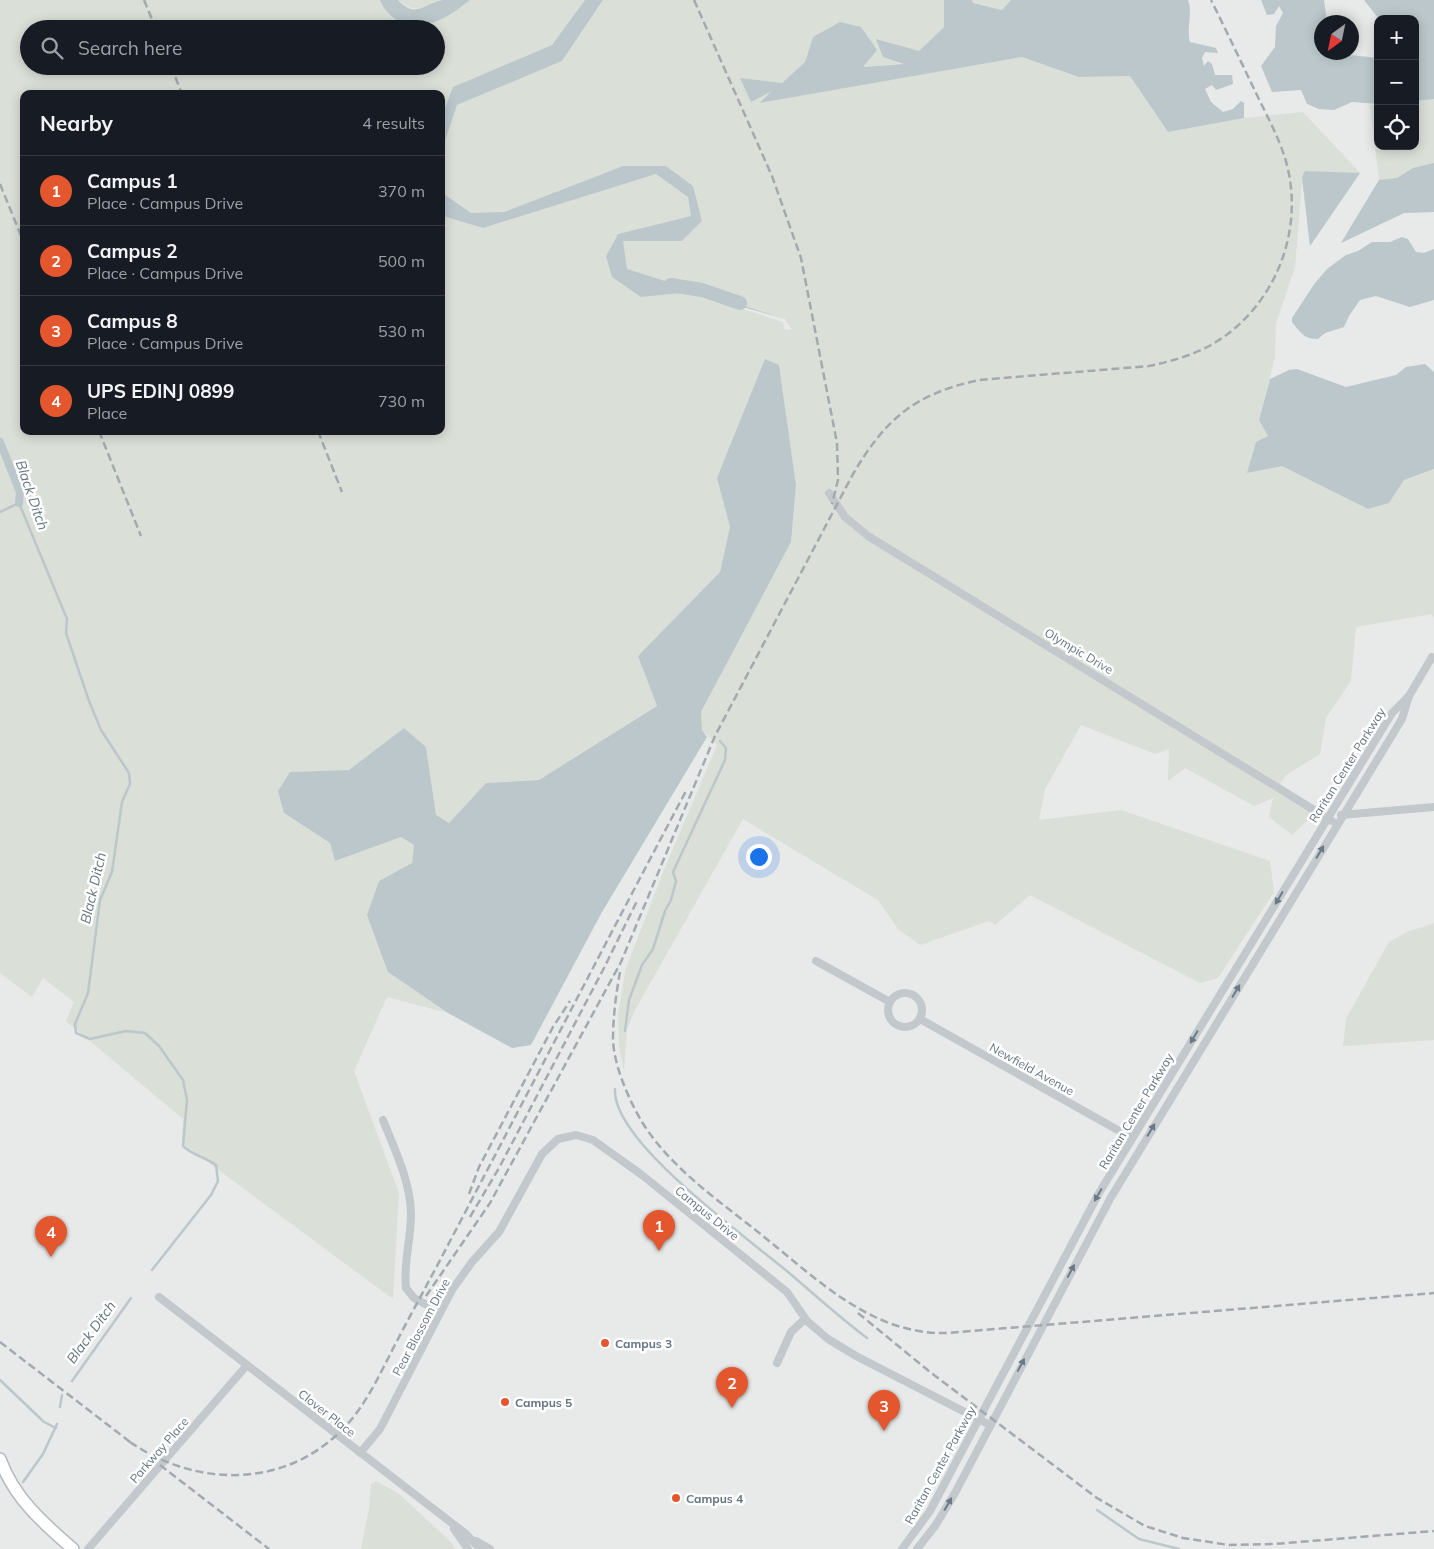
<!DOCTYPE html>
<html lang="en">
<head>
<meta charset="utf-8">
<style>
	body { margin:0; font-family:Mulish,sans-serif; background:#242831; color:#f1f3f6 }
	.controls { position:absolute; right:15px; top:15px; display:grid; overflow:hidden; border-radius:10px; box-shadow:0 2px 12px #0003 }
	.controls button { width:45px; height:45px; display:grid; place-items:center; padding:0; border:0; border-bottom:1px solid #363941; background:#171b24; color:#f1f3f6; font:25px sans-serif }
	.compass { position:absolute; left:1314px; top:15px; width:45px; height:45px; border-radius:50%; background:#171b24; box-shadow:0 2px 12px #0003; rotate:213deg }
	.you { position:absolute; left:758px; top:856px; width:18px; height:18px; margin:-12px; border:4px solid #fff; border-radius:50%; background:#1a73e8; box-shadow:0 0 0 8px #1a73e833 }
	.badge { display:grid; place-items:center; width:32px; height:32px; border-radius:50%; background:#e4572e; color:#fff; font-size:16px; font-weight:700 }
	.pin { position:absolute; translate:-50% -41px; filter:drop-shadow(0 1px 2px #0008) }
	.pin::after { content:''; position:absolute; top:26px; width:18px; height:15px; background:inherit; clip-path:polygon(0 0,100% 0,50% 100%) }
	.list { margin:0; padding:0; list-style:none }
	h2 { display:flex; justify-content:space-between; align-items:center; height:65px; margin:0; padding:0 20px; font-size:21px }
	h2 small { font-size:16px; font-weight:400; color:#9ea1a6 }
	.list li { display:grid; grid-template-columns:32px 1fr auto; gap:15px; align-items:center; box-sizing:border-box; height:70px; padding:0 20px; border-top:1px solid #363941 }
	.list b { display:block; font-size:19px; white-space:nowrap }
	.list p { margin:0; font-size:16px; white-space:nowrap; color:#9ea1a6 }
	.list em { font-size:16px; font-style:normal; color:#9ea1a6 }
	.icon { flex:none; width:28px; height:28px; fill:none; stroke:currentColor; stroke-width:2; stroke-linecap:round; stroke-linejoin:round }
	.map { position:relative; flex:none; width:1434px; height:1549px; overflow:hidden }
	.search { position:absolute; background:#171b24; box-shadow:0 2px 12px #0003; left:20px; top:20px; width:425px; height:55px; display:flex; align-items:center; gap:12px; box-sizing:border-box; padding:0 18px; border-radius:28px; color:#9ea1a6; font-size:19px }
	.panel { position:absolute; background:#171b24; box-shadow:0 2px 12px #0003; left:20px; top:90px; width:425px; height:345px; border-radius:10px }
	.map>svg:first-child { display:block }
	.built { fill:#e8e9e9; fill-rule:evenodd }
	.green { fill:#dadfd7; fill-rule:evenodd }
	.water { fill:#bbc7cb }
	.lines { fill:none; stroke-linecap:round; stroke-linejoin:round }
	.stream { stroke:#bbc7cb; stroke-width:2.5 }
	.canal { stroke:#bbc7cb; stroke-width:8 }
	.river { stroke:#bbc7cb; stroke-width:14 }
	.secondary-casing { stroke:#b3babf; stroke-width:14 }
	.street { stroke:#c3c8cc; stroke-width:8 }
	.secondary { stroke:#fff; stroke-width:11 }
	.rail { stroke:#a2aab0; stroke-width:2.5; stroke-dasharray:8 4; stroke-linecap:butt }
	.oneway { fill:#6a7a87 }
	.poi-dot { fill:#e4572e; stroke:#fff; stroke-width:2 }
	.labels { text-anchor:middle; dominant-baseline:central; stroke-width:5; stroke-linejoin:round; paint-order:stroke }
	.street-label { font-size:12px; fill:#657683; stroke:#fff }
	.poi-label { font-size:12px; font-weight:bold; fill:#657683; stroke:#fff; text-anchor:start }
	.water-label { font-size:14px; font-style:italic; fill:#60757c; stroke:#fff }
</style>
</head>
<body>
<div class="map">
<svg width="1434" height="1549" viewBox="0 0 1434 1549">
	<rect width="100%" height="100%" fill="#fafaf8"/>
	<path class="built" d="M0,0H1434V1549H0ZM1378,19H1415V146H1378ZM1322,22H1352V52H1322ZM29,29H436V66H29ZM24,94H441V431H24Z"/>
	<g class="green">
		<path d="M0,0H380L382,6L392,18L470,0H585L552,45L453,87L441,118V94H24V431H441V211L446,217L483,228L656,174L689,197L691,216L618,234L606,256L641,297L690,292L738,305L746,310L783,322L784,329L792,330L785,319L626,269L622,241H682L702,221L692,186L666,166H623L504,212L471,214L442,194L441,153L457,105L562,61L603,0H944V27L919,52L877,39L906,63L863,67L813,37L805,62L782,83L740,78L751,101L774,89L760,102L1022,57L1079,77L1130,76L1168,132L1244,118L1303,112L1360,173L1310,246L1302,181L1295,267L1276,323L1275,357L1259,420L1268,436L1247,473L1282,465L1368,509L1389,503L1404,480L1434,469V618L1432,614L1356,627L1351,681L1326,718L1320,754L1286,775L1280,784L1319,809L1292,835L1269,817L1273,798L1254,806L1185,768L1168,781L1169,749L1155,754L1081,725L1045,789L1039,820L1121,810L1270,861L1274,892L1218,978L1200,983L1030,895L995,925L989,921L920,945L898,929L878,900L743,819L635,1010L627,1029L624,1071L619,1047L618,1014L626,968L664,870L717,745L702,730L701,712L791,542L796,485L779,366L717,478L730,527L720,572L638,656L657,706L539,780L486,783L449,823L436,816L426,747L404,728L349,770L290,772L284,813L330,843L335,861L401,837L414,845L412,863L379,881L388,972L448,1013L387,997L354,1071L399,1193L393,1299L182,1143L183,1119L66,1021L74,1002L43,978L32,997L0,973ZM29,29H436V66H29Z"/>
		<path d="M398,0H441C426,8 411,14 398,0Z"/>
		<path d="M972,0H1011L1002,10L973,3Z"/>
		<path d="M1434,99V212L1404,213L1341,243L1379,180L1370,105L1378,104V146H1415V101Z"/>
		<path d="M1434,923V1040L1343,1046L1346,1019L1389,942L1407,932Z"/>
		<path d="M376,1481L399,1494L452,1543L455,1549H361L369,1509L371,1484Z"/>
	</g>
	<g class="water">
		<path d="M380,0H398C415,19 424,4 442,0C450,0 461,0 470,0C450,16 424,34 398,21C390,16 383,9 380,0Z"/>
		<path d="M585,0H603L562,61L457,105L441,153V118L453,87L552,45Z"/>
		<path d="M944,0H972L973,3L1002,10L1011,0H1188C1193,13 1186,28 1190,42L1216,48L1218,53L1205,52L1202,58L1204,66L1208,61L1212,64L1215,75H1232L1233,84L1216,90L1212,85L1205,89L1211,102L1223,112L1233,109L1241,101L1244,103V118L1168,132L1130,76L1079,77L1022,57L759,103L772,91L751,102L740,78L782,83L805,62L813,37L840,22L861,27L877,50L863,67L904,64L883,57L876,39L919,51L944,27Z"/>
		<path d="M1261,0H1324L1327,22H1322V52L1378,58V104L1352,102L1334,110L1319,109L1307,104L1301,90L1272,92L1261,66L1275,47L1276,26L1283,13L1279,6L1274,14L1267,15Z"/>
		<path d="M1364,0H1434V99L1415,101V19H1379Z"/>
		<path d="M1434,163V212L1404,213L1341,243L1379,180L1397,178L1413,168Z"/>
		<path d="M623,166H666L693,186L702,221L682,241H623L627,269L785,319L691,292L641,297L612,277L606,256L618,234L691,216L688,197L656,174L483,228L446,217L441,211V192L471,213L504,212Z"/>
		<path d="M1305,171L1360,173L1310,246L1302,177Z"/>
		<path d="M1402,237L1408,239L1416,252L1424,253L1434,249V300L1410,307L1376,296L1360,300L1349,316L1344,327L1325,333L1318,339C1305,340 1300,332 1292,322V318L1315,283L1327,269L1346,255L1358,251L1372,242H1390Z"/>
		<path d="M765,359L779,365L796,485L791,542L701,712L702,730L707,737L602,912L531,1045L512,1048L448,1013L388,972L367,915L379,881L412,863L414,845L401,837L335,861L330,843L284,813L278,791L290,772L349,770L404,728L426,747L436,815L449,823L486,783L539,780L657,706L638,656L720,572L730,527L717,478Z"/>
		<path d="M1425,364L1434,372V469L1404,480L1389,503L1368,509L1282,466L1247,473L1256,442L1268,436L1259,420L1270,379L1289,370L1297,369L1346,387L1396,375L1406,367Z"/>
	</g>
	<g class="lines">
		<g class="stream">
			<path d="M0,512L19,503L67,619L66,633L89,701L101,730L129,773L130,784L122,802L112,872L100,900L88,993L75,1024L76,1033L90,1039L126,1031L145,1033L159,1046L183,1080L187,1100L183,1146C194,1156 205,1157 216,1165L218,1181L211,1195L152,1270"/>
			<path d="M625,1031L629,1000L642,965L653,949L665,911L671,900L676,881L673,872L725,760L726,748L720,741"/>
			<path d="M615,1089C611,1141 749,1239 788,1272C814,1294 839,1317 867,1338"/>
			<path d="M0,1380L44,1422L56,1428"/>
			<path d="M72,1381L131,1298"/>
			<path d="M60,1407L62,1395"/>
			<path d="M23,1482L43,1454L57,1424"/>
			<path d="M1097,1510L1139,1539L1179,1549"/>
		</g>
		<path class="canal" d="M0,442L20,492L19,503"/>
		<path class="river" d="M671,285L702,290L740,303"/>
		<defs>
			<path id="secondary" d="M0,1459C14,1498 43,1523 73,1549"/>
		</defs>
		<use href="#secondary" class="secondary-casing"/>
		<g class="street">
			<path d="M829,493L845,517L868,536L1332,821"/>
			<path d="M1341,815L1434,807"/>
			<path d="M816,961L890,1002"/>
			<circle cx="905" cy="1010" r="17"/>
			<path d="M920,1019L1132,1138"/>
			<path d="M383,1120C395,1150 411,1183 411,1215C411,1239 403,1265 406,1288L414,1298L440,1312"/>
			<path d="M159,1297L466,1534L480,1549"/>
			<path d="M777,1363L791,1332L805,1319"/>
			<path d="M360,1453L380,1429L452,1290L472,1262L499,1232L542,1154L558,1139L576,1135L593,1140L642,1175L787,1292L807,1321L828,1339L856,1356L990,1425"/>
			<path d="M454,1529L468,1549"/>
			<path d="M476,1541L490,1549"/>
			<path d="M88,1549L247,1365"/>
			<path d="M902,1549L930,1511L1099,1193L1392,713L1409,696"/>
			<path d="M917,1549L935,1526L955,1493L1110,1199L1402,719L1409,696L1432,657"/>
		</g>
		<use href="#secondary" class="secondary"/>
		<g class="rail">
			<path d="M144,0L156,29"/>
			<path d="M694,0L772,176L801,258L837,443L838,480L832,504"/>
			<path d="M171,66L182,94"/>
			<path d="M0,184L24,243"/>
			<path d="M99,431L141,536"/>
			<path d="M318,431L342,492"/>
			<path d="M620,972C616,994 613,1017 613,1040C614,1066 629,1100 642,1122C671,1169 721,1202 763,1236C798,1264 832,1296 873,1316C895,1327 922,1334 947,1333L1434,1293"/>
			<path d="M469,1194L479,1167L553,1027L570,1001"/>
			<path d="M470,1217L499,1168L604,968L637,901"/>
			<path d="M426,1296L490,1203L621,962L715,736L853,474C886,418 915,394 979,380L1149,366C1172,361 1195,355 1216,342C1277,304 1306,227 1285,158C1278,136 1267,116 1257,95C1242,64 1227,32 1211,0"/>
			<path d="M858,1313L930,1372L1097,1498L1145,1526L1183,1538L1229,1545L1274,1544L1434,1531"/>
			<path d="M0,1342L134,1445"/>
			<path d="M130,1442C191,1484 272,1489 331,1440C363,1414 378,1377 397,1341C414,1308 432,1276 449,1243C528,1093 606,942 686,791"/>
			<path d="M160,1465L269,1549"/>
		</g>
	</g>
	<defs><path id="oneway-solid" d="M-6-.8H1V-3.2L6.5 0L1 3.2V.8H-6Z" transform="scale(1.25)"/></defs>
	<g class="oneway">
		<use href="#oneway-solid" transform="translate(1320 852) rotate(-59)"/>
		<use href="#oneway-solid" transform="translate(1279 898) rotate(121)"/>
		<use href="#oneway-solid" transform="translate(1236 991) rotate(-59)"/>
		<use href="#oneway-solid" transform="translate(1194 1037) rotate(121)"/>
		<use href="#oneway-solid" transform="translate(1151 1130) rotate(-59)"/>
		<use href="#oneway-solid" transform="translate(1098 1195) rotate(120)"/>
		<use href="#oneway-solid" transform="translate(1071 1271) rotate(-62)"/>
		<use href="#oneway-solid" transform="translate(1021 1365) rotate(-62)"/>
		<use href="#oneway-solid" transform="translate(948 1504) rotate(-60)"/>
	</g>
	<g class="poi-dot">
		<circle cx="605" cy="1343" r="5"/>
		<circle cx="505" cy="1402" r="5"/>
		<circle cx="676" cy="1498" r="5"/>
	</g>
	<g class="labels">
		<g class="street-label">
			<text transform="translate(1079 651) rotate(31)">Olympic Drive</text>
			<text transform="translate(1347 765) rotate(-58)">Raritan Center Parkway</text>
			<text transform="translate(1032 1069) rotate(29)">Newfield Avenue</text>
			<text transform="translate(1136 1111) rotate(-59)">Raritan Center Parkway</text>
			<text transform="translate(707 1213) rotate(39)">Campus Drive</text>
			<text transform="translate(421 1327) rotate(-62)">Pear Blossom Drive</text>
			<text transform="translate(327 1413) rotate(38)">Clover Place</text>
			<text transform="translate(159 1450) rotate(-49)">Parkway Place</text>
			<text transform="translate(940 1465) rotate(-61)">Raritan Center Parkway</text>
		</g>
		<g class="poi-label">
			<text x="615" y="1343">Campus 3</text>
			<text x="515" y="1402">Campus 5</text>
			<text x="686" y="1498">Campus 4</text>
		</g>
		<g class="water-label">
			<text transform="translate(32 495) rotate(71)">Black Ditch</text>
			<text transform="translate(93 888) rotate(-77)">Black Ditch</text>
			<text transform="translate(91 1332) rotate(-54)">Black Ditch</text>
		</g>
	</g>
</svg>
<div class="controls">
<button>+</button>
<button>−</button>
<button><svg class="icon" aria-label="locate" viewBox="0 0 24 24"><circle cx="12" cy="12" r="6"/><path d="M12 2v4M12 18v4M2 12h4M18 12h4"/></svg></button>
</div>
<svg class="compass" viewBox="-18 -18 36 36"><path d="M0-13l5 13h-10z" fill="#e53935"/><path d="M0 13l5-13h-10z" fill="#9ea1a6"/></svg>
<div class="you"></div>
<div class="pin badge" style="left:659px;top:1251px">1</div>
<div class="pin badge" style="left:732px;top:1408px">2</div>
<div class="pin badge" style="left:884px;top:1431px">3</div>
<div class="pin badge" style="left:51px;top:1257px">4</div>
<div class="search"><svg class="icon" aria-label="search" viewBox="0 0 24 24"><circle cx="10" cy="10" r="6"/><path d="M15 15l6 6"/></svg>Search here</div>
<section class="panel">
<h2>Nearby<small>4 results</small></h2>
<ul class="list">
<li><span class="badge">1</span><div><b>Campus 1</b><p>Place · Campus Drive</p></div><em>370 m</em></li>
<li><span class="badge">2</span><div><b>Campus 2</b><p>Place · Campus Drive</p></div><em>500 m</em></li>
<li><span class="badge">3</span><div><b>Campus 8</b><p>Place · Campus Drive</p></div><em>530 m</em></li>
<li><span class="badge">4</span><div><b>UPS EDINJ 0899</b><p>Place</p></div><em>730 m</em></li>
</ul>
</section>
</div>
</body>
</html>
